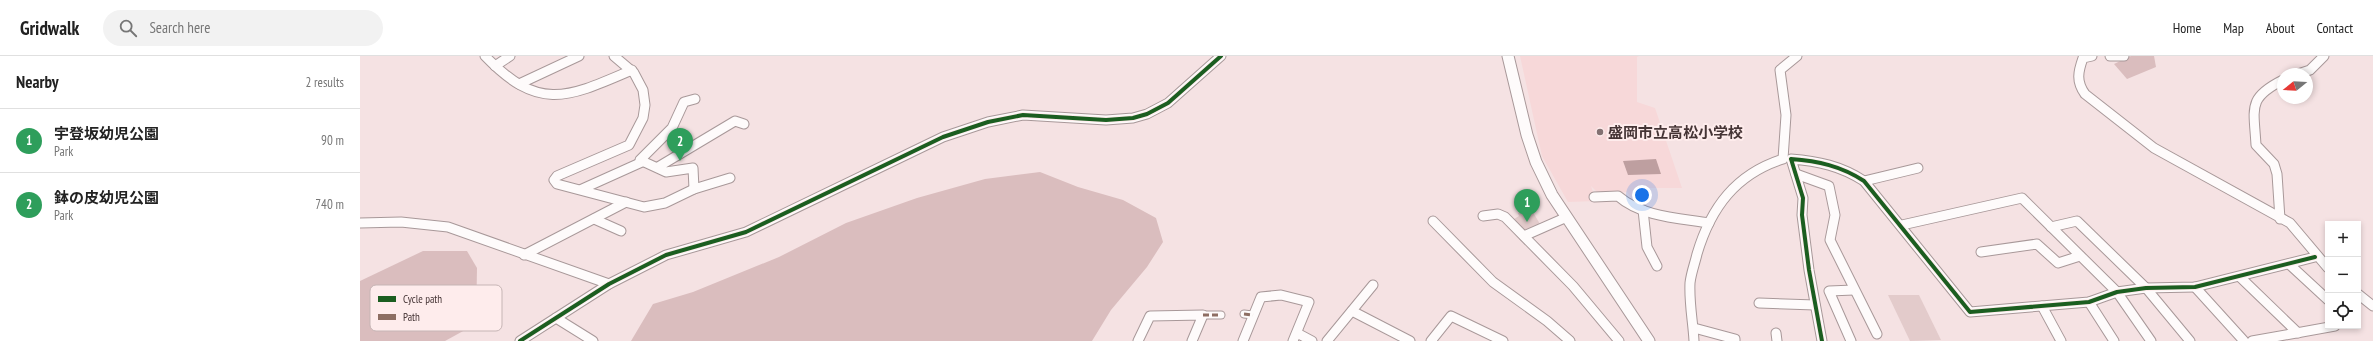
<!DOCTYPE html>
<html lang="en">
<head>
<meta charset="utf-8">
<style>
	body { margin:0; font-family:"PT Sans Narrow","Noto Sans JP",sans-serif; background:#f2f2f2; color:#222 }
	.controls { position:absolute; right:12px; bottom:12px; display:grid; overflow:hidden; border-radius:0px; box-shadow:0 2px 6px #0003 }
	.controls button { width:36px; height:36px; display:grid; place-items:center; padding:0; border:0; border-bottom:1px solid #e0e0e0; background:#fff; color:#222; font:20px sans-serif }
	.compass { position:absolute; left:1917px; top:12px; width:36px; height:36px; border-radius:50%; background:#fff; box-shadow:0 2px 6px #0003; rotate:252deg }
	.you { position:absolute; left:1282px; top:139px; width:14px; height:14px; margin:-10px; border:3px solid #fff; border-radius:50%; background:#1a73e8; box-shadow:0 0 0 6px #1a73e833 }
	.badge { display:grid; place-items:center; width:26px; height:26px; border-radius:50%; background:#837172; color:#fff; font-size:13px; font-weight:700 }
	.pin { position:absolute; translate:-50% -33px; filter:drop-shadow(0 1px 2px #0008) }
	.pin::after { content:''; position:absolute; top:21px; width:14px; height:12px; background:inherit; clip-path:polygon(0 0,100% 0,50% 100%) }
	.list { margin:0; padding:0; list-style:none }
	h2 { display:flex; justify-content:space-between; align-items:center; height:52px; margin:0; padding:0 16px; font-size:17px }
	h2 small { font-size:13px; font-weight:400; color:#767676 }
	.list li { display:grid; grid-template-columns:26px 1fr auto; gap:12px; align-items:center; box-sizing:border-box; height:64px; padding:0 16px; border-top:1px solid #e0e0e0 }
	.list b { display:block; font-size:15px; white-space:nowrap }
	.list p { margin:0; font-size:13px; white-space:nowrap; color:#767676 }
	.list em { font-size:13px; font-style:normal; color:#767676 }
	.icon { flex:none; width:22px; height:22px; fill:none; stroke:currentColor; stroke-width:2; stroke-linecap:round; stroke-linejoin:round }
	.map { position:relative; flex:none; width:2013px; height:285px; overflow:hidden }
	header { display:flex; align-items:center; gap:24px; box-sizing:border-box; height:56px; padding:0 20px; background:#fff; border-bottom:1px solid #e0e0e0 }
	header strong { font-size:19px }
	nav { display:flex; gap:22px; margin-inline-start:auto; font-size:14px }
	.search { width:280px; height:36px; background:#f2f2f2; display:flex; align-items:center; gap:10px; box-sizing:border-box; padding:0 14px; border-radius:22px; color:#767676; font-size:15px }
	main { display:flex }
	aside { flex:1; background:#fff }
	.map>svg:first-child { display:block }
	.built { fill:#f7d8d9 }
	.green { fill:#e3cbcb }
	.forest { fill:#dabdbe }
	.water { fill:#be9fa0 }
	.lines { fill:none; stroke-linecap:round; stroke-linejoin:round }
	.pedestrian-casing { stroke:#a89899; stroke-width:9 }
	.minor-casing { stroke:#a89899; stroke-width:11 }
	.tertiary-casing { stroke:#a89899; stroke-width:13 }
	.pedestrian { stroke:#fefbfb; stroke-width:7 }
	.minor { stroke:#fefbfb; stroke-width:9 }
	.tertiary { stroke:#fefbfb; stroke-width:11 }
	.quiet { stroke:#8d6e63; stroke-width:3; stroke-dasharray:6 3; stroke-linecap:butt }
	.cycleway-casing { stroke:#feecec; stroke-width:6 }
	.cycleway { stroke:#1b5e20; stroke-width:4 }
	.poi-dot { fill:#837172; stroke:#feecec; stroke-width:1.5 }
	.labels { text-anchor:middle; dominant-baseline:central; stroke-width:4; stroke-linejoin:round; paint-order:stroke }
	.poi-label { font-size:15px; font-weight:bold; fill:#453435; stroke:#feecec; text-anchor:start }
	.key { fill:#feecec; stroke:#c6b5b5; stroke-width:1 }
	.key-label { font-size:11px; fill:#453435 }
</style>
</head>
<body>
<header>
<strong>Gridwalk</strong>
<div class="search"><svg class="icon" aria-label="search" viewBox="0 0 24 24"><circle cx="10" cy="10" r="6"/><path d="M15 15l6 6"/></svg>Search here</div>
<nav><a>Home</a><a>Map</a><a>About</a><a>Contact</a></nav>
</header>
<main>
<aside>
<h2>Nearby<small>2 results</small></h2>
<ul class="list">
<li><span class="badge" style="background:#2e9e5b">1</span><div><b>宇登坂幼児公園</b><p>Park</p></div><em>90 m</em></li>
<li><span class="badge" style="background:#2e9e5b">2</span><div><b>鉢の皮幼児公園</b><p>Park</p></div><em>740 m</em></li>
</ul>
</aside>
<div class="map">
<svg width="2013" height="285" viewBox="0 0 2013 285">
	<rect width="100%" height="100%" fill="#f5e2e3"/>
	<path class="built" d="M1160,0H1279L1277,1V46L1295,52L1322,132H1277L1285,149L1276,150L1267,136L1239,138L1231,130L1236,145L1208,146L1182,100Z"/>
	<g class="green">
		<path d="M1171,153L1180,168L1165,175L1154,163L1159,160L1158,157Z"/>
		<path d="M1528,239H1559L1581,284L1550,285Z"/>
	</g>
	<g class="forest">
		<path d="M1771,0H1794L1796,11L1767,23L1754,8Z"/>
		<path d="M680,116L718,131L763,144L796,162L803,186L787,211L751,254L732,285H271L293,248L333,236L419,201L486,167L557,142L625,123Z"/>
		<path d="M63,195H107L117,212L116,268L85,285H0V225Z"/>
	</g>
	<path class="water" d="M1296,103L1301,118L1268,119L1263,105Z"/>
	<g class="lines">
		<defs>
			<g id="pedestrian">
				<path d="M884,258L893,259"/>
				<path d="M843,259H861"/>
			</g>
			<g id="minor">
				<path d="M125,0C179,56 207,42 272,14"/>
				<path d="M254,0L274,17L283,34L285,49L283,62L269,89L197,120L194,124L197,128L284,151L305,147L334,133L370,122"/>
				<path d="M1732,0L1723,2C1718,16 1716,25 1725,38L1794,92L1930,167L1968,212"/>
				<path d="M1750,0H1764"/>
				<path d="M135,10L150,0"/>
				<path d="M1938,18L1950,14L1964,0"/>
				<path d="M159,28L219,0"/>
				<path d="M298,111L375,65L384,68"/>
				<path d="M1436,118L1469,130L1475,159L1470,184L1517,278"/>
				<path d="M1504,125L1558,112"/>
				<path d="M222,133L282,106"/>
				<path d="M334,133L333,112L306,116L280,104L312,72L324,46L335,43"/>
				<path d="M1234,141L1258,140C1282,161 1319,162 1349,167"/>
				<path d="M1283,154L1287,191L1297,210"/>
				<path d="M1123,160L1138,158L1145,161L1213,230L1259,285"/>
				<path d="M234,163L261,175"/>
				<path d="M1920,163L1917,118L1914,108L1896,89C1894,52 1887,42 1923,24"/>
				<path d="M1073,165L1133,226L1187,265L1210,285"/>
				<path d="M0,167L41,166L88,171L249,228"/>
				<path d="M1542,169L1662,142L1757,236L1791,285"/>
				<path d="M1691,171L1717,165L1786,232L1830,285"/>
				<path d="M1164,180L1207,161"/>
				<path d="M1621,196L1677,188L1698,207L1720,200"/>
				<path d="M164,199L266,146"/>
				<path d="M1929,208L1968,244"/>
				<path d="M1880,221L1938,277"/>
				<path d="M1835,231L1884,285"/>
				<path d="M1998,238L2013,250"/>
				<path d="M1729,246L1754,285"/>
				<path d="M1399,247L1455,249"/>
				<path d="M1682,250L1701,285"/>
				<path d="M992,255L1050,285"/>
				<path d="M196,262L233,285"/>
				<path d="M1334,272L1375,283V285"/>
				<path d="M937,277L952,285"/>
				<path d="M1416,277L1417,285"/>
				<path d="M160,285L249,228L306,199L386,176L583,81L628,66L663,59L746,64L773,62L787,58L808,47L861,0"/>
				<path d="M778,285L790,260L843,259L832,285"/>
				<path d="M883,285L901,241L921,239L949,246L933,285"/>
				<path d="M967,285L1013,229"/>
				<path d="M1071,285L1091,260L1143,285"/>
				<path d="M1334,285C1333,266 1329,247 1330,227C1331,217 1335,207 1337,198C1351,151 1376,118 1423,103L1426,59L1420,14L1437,0"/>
				<path d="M1462,285L1449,214L1442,159L1443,142L1431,103C1458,105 1481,110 1504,125L1610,256L1729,246L1757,236L1786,232L1835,231L1955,201"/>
				<path d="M1491,285L1469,235L1494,234"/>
				<path d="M1892,285L1975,270"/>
			</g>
			<path id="tertiary" d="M1148,0L1167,79L1176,106L1192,139L1289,285"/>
		</defs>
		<use href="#pedestrian" class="pedestrian-casing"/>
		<use href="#minor" class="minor-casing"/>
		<use href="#tertiary" class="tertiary-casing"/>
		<use href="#pedestrian" class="pedestrian"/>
		<use href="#minor" class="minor"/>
		<use href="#tertiary" class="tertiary"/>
		<g class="quiet">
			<path d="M884,258L893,259"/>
			<path d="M843,259H861"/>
		</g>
		<defs>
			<g id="cycleway">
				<path d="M160,285L249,228L306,199L386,176L583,81L628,66L663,59L746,64L773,62L787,58L808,47L861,0"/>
				<path d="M1462,285L1449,214L1442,159L1443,142L1431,103C1458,105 1481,110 1504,125L1610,256L1729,246L1757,236L1786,232L1835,231L1955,201"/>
			</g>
		</defs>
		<use href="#cycleway" class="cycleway-casing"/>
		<use href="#cycleway" class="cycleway"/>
	</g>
	<circle class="poi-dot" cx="1240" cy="76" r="4"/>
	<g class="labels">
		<g class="poi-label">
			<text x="1248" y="76">盛岡市立高松小学校</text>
		</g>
	</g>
	<rect x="10" y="229" width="132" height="46" rx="6" class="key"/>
	<rect x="18" y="240" width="18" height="6" fill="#1b5e20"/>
	<rect x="18" y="258" width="18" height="6" fill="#8d6e63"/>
	<g class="key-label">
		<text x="43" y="247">Cycle path</text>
		<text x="43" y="265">Path</text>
	</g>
</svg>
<div class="controls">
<button>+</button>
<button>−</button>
<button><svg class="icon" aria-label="locate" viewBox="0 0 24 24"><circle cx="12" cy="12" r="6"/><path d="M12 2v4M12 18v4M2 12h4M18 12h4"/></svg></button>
</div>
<svg class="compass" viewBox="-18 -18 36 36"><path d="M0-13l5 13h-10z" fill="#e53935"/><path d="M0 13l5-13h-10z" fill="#767676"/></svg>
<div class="you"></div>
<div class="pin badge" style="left:1167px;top:166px;background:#2e9e5b">1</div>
<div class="pin badge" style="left:320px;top:105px;background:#2e9e5b">2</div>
</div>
</main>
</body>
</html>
